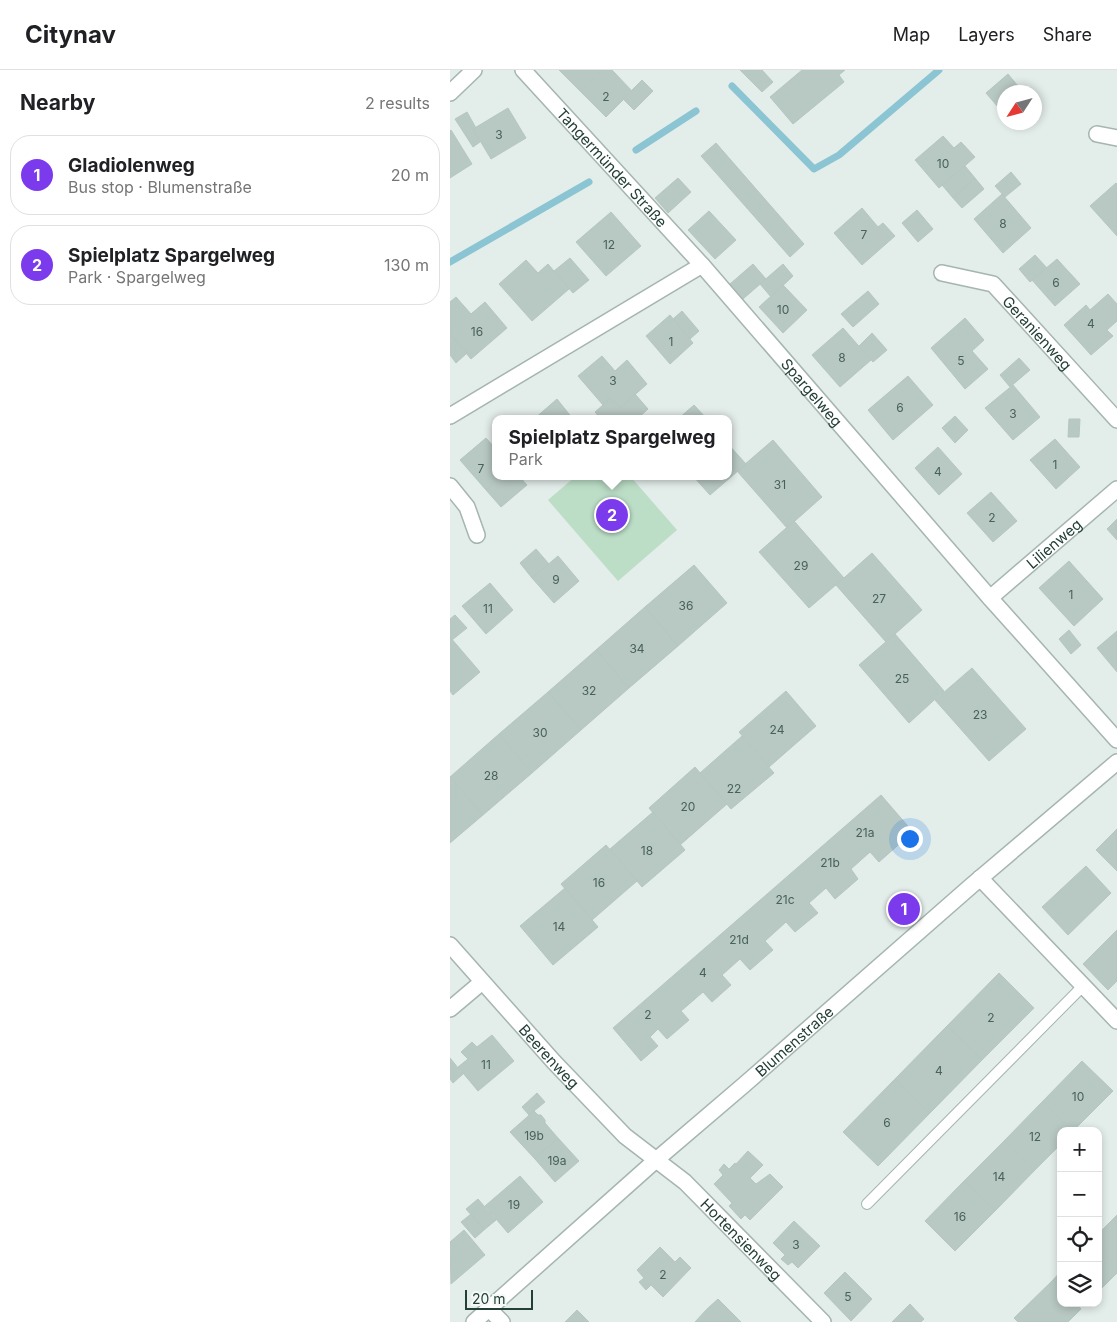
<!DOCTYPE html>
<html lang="en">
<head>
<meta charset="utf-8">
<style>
	body { margin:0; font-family:Inter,sans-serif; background:#f2f2f2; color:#202124 }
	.controls { position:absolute; right:15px; bottom:15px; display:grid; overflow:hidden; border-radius:10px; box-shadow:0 2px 8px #0003 }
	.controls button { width:45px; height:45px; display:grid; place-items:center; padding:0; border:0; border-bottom:1px solid #e0e0e0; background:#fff; color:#202124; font:25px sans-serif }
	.compass { position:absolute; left:547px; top:15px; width:45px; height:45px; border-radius:50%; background:#fff; box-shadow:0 2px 8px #0003; rotate:234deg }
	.scale { position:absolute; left:15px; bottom:12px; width:68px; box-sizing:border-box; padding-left:5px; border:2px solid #223f38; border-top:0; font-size:14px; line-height:18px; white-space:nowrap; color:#223f38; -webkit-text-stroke:4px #f4f9f7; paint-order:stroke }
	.you { position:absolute; left:459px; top:768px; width:18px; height:18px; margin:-12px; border:4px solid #fff; border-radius:50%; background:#1a73e8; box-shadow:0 0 0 8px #1a73e833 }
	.badge { display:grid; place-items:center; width:32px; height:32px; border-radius:50%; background:#7c3aed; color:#fff; font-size:16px; font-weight:700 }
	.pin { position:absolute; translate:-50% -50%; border:2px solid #fff; box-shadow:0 1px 5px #0006 }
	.popup { position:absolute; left:42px; top:345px; width:240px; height:65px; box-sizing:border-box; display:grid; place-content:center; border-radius:10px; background:#fff; filter:drop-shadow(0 1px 4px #0005); font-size:16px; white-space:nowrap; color:#757577 }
	.popup b { font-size:19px; color:#202124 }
	.popup::after { content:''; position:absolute; left:50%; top:100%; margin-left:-10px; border:10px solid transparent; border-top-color:#fff }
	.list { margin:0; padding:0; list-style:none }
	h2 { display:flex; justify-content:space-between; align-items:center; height:65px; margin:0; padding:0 20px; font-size:21px }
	h2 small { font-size:16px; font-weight:400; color:#757577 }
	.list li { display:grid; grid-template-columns:32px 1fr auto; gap:15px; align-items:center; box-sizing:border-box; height:80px; margin:0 10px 10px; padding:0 10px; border:1px solid #e0e0e0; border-radius:20px }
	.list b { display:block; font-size:19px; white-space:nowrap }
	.list p { margin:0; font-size:16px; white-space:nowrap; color:#757577 }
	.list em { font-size:16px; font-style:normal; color:#757577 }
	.icon { flex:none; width:28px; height:28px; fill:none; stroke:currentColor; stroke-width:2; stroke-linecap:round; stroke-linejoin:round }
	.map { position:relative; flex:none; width:667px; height:1252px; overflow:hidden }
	header { display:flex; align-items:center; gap:30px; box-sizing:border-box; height:70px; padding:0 25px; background:#fff; border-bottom:1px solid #e0e0e0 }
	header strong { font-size:24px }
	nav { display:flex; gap:28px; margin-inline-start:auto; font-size:18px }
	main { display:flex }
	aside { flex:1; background:#fff }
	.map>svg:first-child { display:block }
	.green { fill:#bcdec7 }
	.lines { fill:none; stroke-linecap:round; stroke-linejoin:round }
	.stream { stroke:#8bc4d2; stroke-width:7 }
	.building { fill:#b8c8c2; stroke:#b5c7c0 }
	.service-casing { stroke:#a5b5b0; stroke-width:12 }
	.minor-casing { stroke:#a5b5b0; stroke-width:18 }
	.service { stroke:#fff; stroke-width:10 }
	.minor { stroke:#fff; stroke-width:15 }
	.labels { text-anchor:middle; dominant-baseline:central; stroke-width:5; stroke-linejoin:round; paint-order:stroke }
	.number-label { font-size:12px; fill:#48615a }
	.street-label { font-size:15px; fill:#223f38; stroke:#f4f9f7 }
</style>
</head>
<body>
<header>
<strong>Citynav</strong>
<nav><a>Map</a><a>Layers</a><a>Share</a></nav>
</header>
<main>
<aside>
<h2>Nearby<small>2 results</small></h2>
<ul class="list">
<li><span class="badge">1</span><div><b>Gladiolenweg</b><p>Bus stop · Blumenstraße</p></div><em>20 m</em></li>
<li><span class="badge">2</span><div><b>Spielplatz Spargelweg</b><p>Park · Spargelweg</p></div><em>130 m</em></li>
</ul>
</aside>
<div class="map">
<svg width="667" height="1252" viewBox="0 0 667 1252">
	<rect width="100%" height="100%" fill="#e3ede9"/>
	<path class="green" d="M126,406H180L227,460L168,511L98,430Z"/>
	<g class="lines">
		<g class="stream">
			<path d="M282,16L364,99L389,85L489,0"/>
			<path d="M186,80L246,41"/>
			<path d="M0,192L139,112"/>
		</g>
	</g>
	<g class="building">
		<path d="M109,0H153L131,22Z"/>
		<path d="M153,0H162L182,21L156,47L131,22Z"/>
		<path d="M290,0H312L323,12L312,22Z"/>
		<path d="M352,0H395L389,5L394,12L343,54L320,27Z"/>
		<path d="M558,4L573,22H554V44L536,23Z"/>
		<path d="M192,10L203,21L184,40L173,29Z"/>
		<path d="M58,38L76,68L41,89L23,59Z"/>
		<path d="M17,42L26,58L23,59L30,72L23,77L5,49Z"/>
		<path d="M1,60L22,94L0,108V61Z"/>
		<path d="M493,66L504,78L511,72L525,87L489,118L465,90Z"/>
		<path d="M266,73L354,174L340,187L251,86Z"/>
		<path d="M515,96L525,108L503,128L492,115Z"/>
		<path d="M561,102L571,114L555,127L545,116Z"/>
		<path d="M228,108L241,122L218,143L205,128Z"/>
		<path d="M525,108L534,119L512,138L503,128Z"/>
		<path d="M666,113L667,114V166L640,136Z"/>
		<path d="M552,124L581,158L553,183L524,149Z"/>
		<path d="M412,138L428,157L433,153L445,166L412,195L384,163Z"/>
		<path d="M467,140L483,159L468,172L452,153Z"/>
		<path d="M259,141L286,170L265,189L238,160Z"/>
		<path d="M161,142L191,176L156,206L126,172Z"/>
		<path d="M585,185L597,198L580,212L569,199Z"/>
		<path d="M120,188L139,210L123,223L104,201Z"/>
		<path d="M607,189L630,214L605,236L582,210Z"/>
		<path d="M76,190L88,203L98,194L119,219L82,251L49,214Z"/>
		<path d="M303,194L316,209L293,229L280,214Z"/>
		<path d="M333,194L343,206L321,227L310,214Z"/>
		<path d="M333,215L357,240L333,263L309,237Z"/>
		<path d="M418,221L429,234L403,257L391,244Z"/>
		<path d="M658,224L667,234V251L657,260L663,266L641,285L614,255L636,235L640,240Z"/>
		<path d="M6,227L21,244L35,232L57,258L21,289L0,264V232Z"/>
		<path d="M232,241L249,261L240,269L223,249Z"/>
		<path d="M220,245L243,273L220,294L196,266Z"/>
		<path d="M515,248L534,270L522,281L538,299L515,319L481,278Z"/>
		<path d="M393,258L421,290L390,317L362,285Z"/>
		<path d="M422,263L437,280L423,292L409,276Z"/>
		<path d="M0,264L17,283L6,293L0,285Z"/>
		<path d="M152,286L165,301L177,290L197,314L170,338L161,328L153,335L128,306Z"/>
		<path d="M569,288L580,300L560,317L550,305Z"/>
		<path d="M458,306L483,335L443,370L418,340Z"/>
		<path d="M563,315L590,347L563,370L535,338Z"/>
		<path d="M185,324L198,339L187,349H151L145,342L161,328L170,338Z"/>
		<path d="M107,329L123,349H84Z"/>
		<path d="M244,335L257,349H228Z"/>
		<path d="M505,346L518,360L505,373L492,358Z"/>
		<path d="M619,349H630L629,367H618Z"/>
		<path d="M36,368L46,379V406H51L36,420L10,390Z"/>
		<path d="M605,369L630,397L606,419L580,390Z"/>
		<path d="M323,370L372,427L337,458L287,401Z"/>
		<path d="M278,374L296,394L260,425L243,406H278Z"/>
		<path d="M488,377L512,404L489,425L465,398Z"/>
		<path d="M51,406H69L77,415L51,437L36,420Z"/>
		<path d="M541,422L567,451L543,472L517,443Z"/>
		<path d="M667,449V470L657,459Z"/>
		<path d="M344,451L394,508L359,538L309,482Z"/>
		<path d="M86,479L99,494L82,508L70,493Z"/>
		<path d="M422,483L472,540L436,572L386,515Z"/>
		<path d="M108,486L129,511L104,533L82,508Z"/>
		<path d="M619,491L653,529L624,556L589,518Z"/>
		<path d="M244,495L277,533L228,576L195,537Z"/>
		<path d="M40,513L63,540L36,564L12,536Z"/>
		<path d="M195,537L228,576L179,618L146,580Z"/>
		<path d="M5,545L17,558L2,570L0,567V549Z"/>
		<path d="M619,560L631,575L621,584L609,569Z"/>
		<path d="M667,561V602L647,578Z"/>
		<path d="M445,564L494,621L459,653L409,595Z"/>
		<path d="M0,567L30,602L3,625L0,621Z"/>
		<path d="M146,580L179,618L131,660L98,622Z"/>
		<path d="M522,598L576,659L539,691L485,630Z"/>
		<path d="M336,621L366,656L319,697L289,662Z"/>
		<path d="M98,622L131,660L82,703L49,664Z"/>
		<path d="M49,664L82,703L33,745L0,707Z"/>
		<path d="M292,666L324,703L281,739L250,703Z"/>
		<path d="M245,697L277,734L230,775L199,738Z"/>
		<path d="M0,707L33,745L0,773Z"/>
		<path d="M431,725L463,762L429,792L420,782L401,799L408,809L385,829L376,818L359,833L368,843L345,862L336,852L315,871L323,880L300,900L290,889L272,905L281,915L262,932L253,922L231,941L239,950L217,969L208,959L200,967L208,976L191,991L163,958Z"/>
		<path d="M203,742L235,780L192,817L160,779Z"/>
		<path d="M667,759V801L646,780Z"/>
		<path d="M156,775L187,811L142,850L111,814Z"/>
		<path d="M636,796L661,823L618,865L592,837Z"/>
		<path d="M115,818L148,857L103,895L70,856Z"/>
		<path d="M667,860V911L658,920L633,894Z"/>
		<path d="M549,903L584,938L532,990L497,956Z"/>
		<path d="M497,956L532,990L480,1043L445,1009Z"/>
		<path d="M42,965L64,991L28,1021L8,997L18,989L11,982L22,972L27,977Z"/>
		<path d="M0,988L13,1004L3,1013L0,1009Z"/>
		<path d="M632,991L663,1021L623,1061L593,1031Z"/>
		<path d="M445,1009L480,1043L428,1096L393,1062Z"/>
		<path d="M87,1023L95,1032L79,1045L72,1037Z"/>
		<path d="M593,1031L623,1061H611V1074L584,1101L554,1071Z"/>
		<path d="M84,1041L88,1045H91L95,1050V1053L108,1068L85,1089L60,1062Z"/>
		<path d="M108,1068L129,1091L105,1112L85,1089Z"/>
		<path d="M554,1071L584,1101L545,1141L514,1111Z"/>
		<path d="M298,1081L313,1095L300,1108L306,1114L320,1104L333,1117L300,1150L295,1145L291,1149L279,1136L282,1133L264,1114L273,1105L269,1100L274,1094L279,1099L285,1093L286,1094Z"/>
		<path d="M70,1106L93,1132L58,1163L35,1136Z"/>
		<path d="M514,1111L545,1141L505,1181L475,1151Z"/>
		<path d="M28,1129L46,1150L34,1160L16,1139Z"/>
		<path d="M21,1144L34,1160L25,1168L11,1152Z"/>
		<path d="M667,1145V1197L648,1178V1164Z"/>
		<path d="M344,1151L370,1176L348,1198L342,1192L338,1195L331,1189L335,1185L323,1173Z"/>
		<path d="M14,1160L35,1185L1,1214L0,1172Z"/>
		<path d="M210,1177L225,1192L230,1187L241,1198L213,1227L201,1215L196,1220L189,1212L194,1208L187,1200Z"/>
		<path d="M648,1178L667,1197V1203L648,1222Z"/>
		<path d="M611,1201V1218L603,1210Z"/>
		<path d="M395,1202L422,1229L401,1251L374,1223Z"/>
		<path d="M603,1210L611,1218V1233H626L631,1239L618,1252H568L564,1248Z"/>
		<path d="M268,1229L291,1252H245L257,1239Z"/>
		<path d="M460,1234L474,1249L471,1252H442Z"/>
		<path d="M127,1240L139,1252H115Z"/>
	</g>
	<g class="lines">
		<defs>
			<path id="service" d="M417,1134L633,916"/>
			<g id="minor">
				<path id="s1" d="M73,0L252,195"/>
				<path d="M0,23L24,0"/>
				<path d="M647,64L667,68"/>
				<path id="s2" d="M492,203L543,214L667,350"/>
				<path id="s3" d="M0,346L252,195L540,528L667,670"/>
				<path d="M0,416L17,437L27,465"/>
				<path id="s4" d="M540,528L667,419"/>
				<path d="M530,808L667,951"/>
				<path id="s5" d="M0,875L104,992L175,1066L235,1112L373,1252"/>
				<path d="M0,939L32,912"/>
				<path d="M39,1239L52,1252"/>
				<path id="s6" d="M24,1252L206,1090L295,1014L521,816L667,692"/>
			</g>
		</defs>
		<use href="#service" class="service-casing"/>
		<use href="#minor" class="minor-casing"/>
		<use href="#service" class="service"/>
		<use href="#minor" class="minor"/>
	</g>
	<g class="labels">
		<g class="number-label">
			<text x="156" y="26">2</text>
			<text x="49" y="64">3</text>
			<text x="493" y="93">10</text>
			<text x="553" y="153">8</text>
			<text x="414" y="164">7</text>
			<text x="159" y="174">12</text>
			<text x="606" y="212">6</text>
			<text x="333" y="239">10</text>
			<text x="641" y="253">4</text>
			<text x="27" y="261">16</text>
			<text x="221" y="271">1</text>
			<text x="392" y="287">8</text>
			<text x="511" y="290">5</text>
			<text x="163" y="310">3</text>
			<text x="450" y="337">6</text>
			<text x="563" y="343">3</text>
			<text x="605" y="394">1</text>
			<text x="31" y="398">7</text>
			<text x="488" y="401">4</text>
			<text x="330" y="414">31</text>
			<text x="542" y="447">2</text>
			<text x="351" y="495">29</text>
			<text x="106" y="509">9</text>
			<text x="621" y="524">1</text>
			<text x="429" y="528">27</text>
			<text x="236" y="535">36</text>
			<text x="38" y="538">11</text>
			<text x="187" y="578">34</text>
			<text x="452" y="608">25</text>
			<text x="139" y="620">32</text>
			<text x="530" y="644">23</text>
			<text x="327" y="659">24</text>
			<text x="90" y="662">30</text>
			<text x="41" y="705">28</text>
			<text x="284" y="718">22</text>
			<text x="238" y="736">20</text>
			<text x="415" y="762">21a</text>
			<text x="197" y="780">18</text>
			<text x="380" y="792">21b</text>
			<text x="149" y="812">16</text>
			<text x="335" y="829">21c</text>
			<text x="109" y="856">14</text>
			<text x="289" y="869">21d</text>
			<text x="253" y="902">4</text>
			<text x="198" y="944">2</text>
			<text x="541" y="947">2</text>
			<text x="36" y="994">11</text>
			<text x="489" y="1000">4</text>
			<text x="628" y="1026">10</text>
			<text x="437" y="1052">6</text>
			<text x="84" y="1065">19b</text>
			<text x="585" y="1066">12</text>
			<text x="107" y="1090">19a</text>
			<text x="549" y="1106">14</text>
			<text x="64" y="1134">19</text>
			<text x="510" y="1146">16</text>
			<text x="346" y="1174">3</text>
			<text x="213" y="1204">2</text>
			<text x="398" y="1226">5</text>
		</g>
		<g class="street-label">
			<text stroke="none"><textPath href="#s1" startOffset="132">Tangermünder Straße</textPath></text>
			<text stroke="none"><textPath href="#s2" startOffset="118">Geranienweg</textPath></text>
			<text stroke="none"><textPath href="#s3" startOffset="462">Spargelweg</textPath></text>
			<text stroke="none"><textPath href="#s4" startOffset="84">Lilienweg</textPath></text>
			<text stroke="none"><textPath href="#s6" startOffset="426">Blumenstraße</textPath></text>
			<text stroke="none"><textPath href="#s5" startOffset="149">Beerenweg</textPath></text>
			<text stroke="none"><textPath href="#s5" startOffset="415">Hortensienweg</textPath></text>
		</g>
	</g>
</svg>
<div class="controls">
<button>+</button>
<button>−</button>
<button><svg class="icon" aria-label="locate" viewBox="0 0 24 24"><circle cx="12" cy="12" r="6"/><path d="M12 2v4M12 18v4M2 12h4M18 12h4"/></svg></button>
<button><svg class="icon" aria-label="layers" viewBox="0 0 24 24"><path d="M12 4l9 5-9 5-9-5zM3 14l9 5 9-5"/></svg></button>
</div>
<svg class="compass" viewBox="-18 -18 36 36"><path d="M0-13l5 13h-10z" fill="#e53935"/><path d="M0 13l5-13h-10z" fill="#757577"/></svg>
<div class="scale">20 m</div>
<div class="you"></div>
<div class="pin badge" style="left:454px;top:839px">1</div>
<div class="pin badge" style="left:162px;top:445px">2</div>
<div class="popup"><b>Spielplatz Spargelweg</b>Park</div>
</div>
</main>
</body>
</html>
